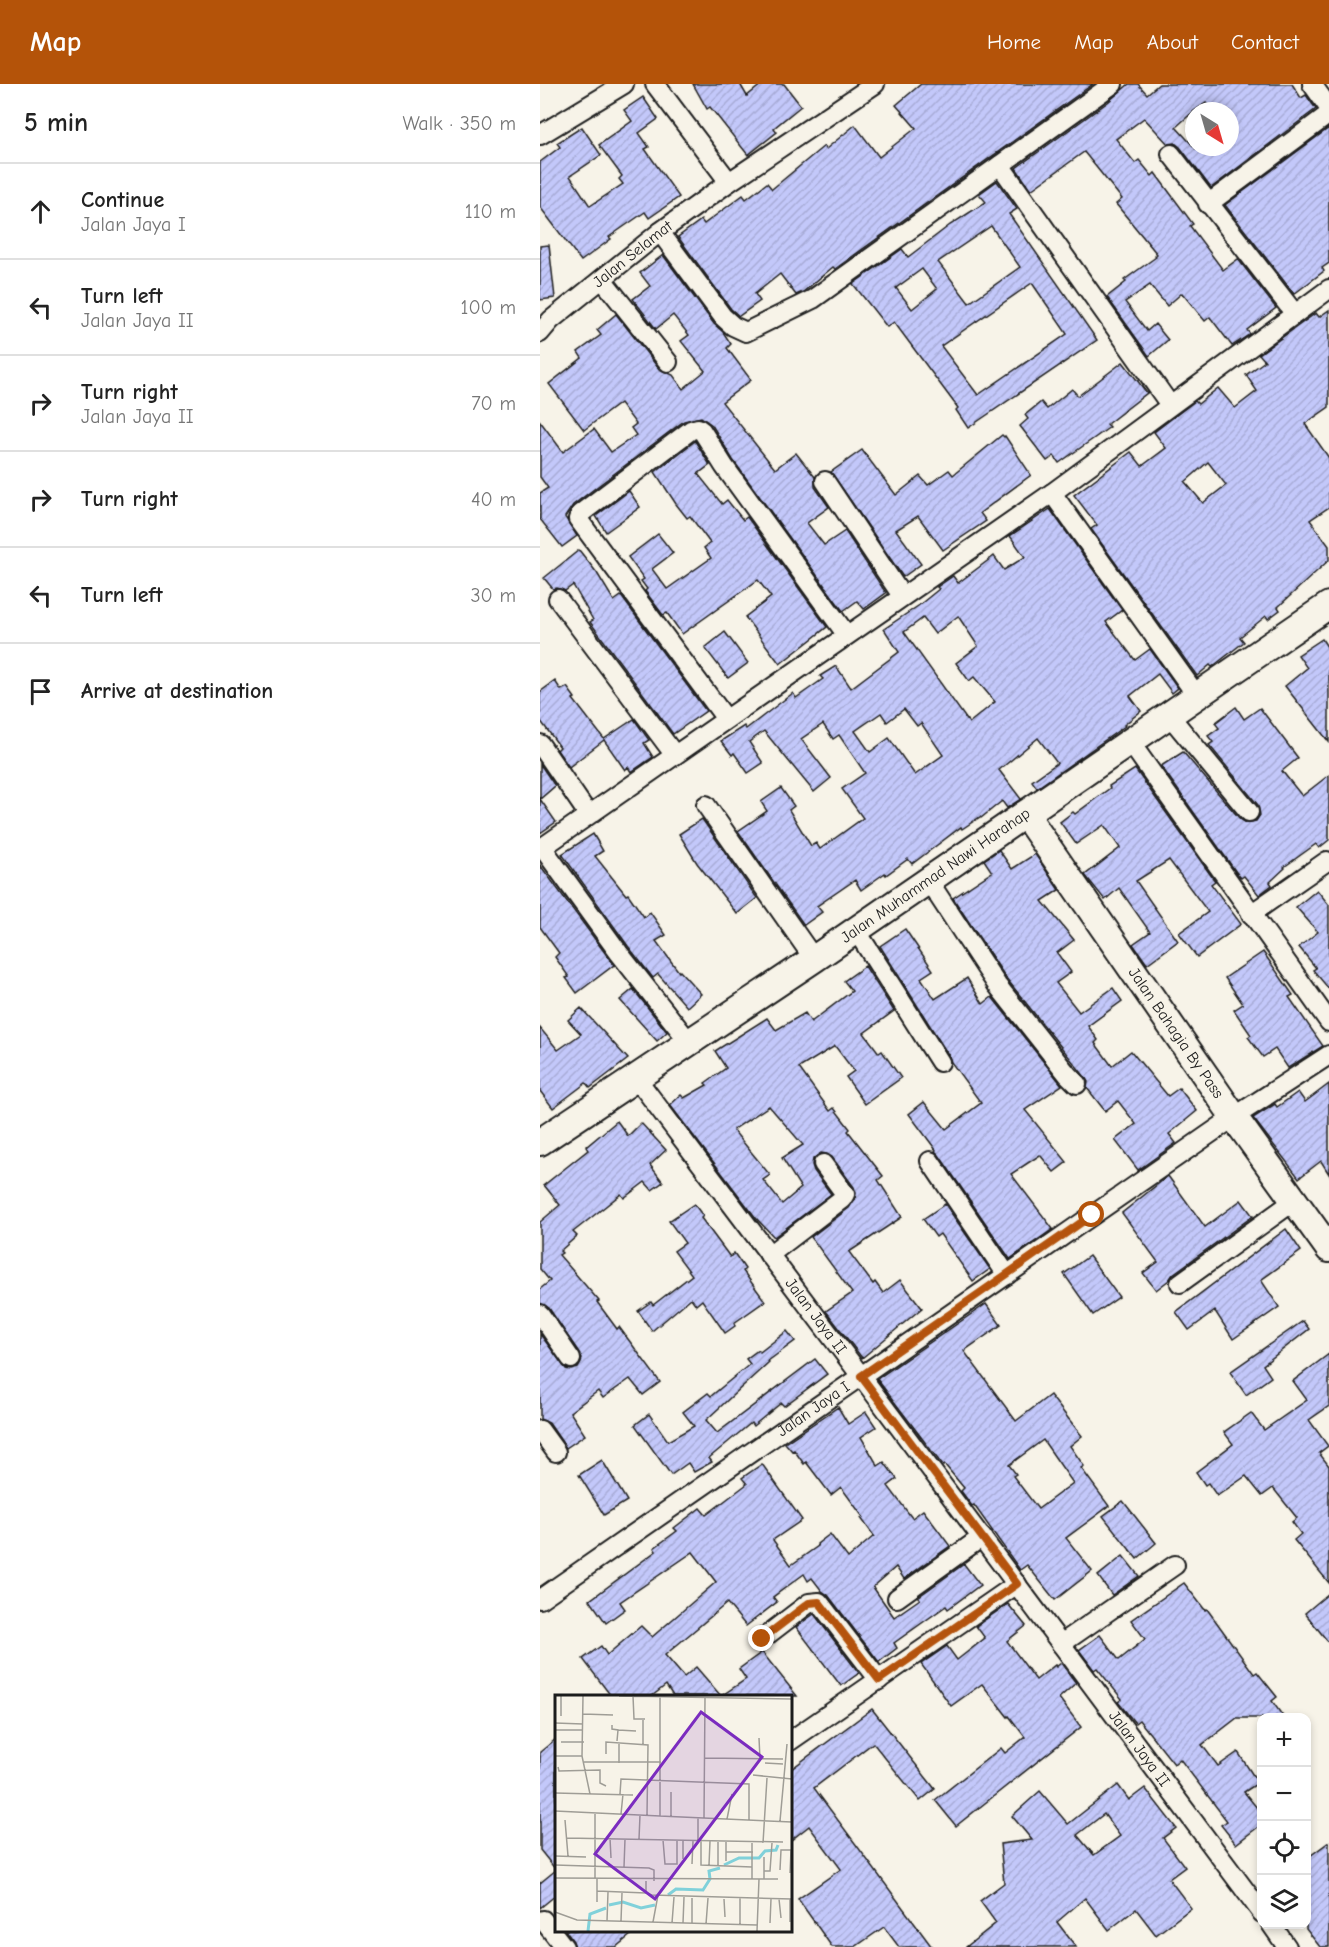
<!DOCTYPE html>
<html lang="en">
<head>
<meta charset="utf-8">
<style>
	body { margin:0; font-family:"Comic Neue",sans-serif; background:#f2f2f2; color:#222 }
	.controls { position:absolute; right:18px; bottom:18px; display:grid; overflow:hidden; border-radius:12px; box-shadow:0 3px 9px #0003 }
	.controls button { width:54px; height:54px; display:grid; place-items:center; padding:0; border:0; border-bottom:2px solid #e0e0e0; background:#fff; color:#222; font:30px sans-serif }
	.compass { position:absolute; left:645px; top:18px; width:54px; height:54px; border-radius:50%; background:#fff; box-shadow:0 3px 9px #0003; rotate:143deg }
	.stop { position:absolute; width:18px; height:18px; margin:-14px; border:4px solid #b45309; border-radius:50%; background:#fff }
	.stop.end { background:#b45309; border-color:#fff; box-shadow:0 2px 6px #0008 }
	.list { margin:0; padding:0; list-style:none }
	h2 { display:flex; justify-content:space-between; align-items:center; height:78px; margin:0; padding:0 24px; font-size:26px }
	h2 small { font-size:20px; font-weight:400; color:#767676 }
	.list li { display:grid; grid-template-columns:39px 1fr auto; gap:18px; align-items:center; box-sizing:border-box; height:96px; padding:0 24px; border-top:2px solid #e0e0e0 }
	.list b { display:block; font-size:22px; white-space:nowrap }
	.list p { margin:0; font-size:20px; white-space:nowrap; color:#767676 }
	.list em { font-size:20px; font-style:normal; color:#767676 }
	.icon { flex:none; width:33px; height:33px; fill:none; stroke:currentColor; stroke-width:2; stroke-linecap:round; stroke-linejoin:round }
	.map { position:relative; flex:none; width:789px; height:1863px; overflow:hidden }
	header { display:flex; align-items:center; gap:36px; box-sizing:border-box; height:84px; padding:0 30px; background:#b45309; color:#fff }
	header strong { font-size:28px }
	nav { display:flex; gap:33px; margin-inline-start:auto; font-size:21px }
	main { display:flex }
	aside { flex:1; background:#fff }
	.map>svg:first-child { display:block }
	.building { fill:url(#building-hatch); stroke:#1c1c1c; stroke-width:1.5; fill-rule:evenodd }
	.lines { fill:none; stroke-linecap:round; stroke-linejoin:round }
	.street-casing { stroke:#1c1c1c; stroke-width:22 }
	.secondary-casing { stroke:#1c1c1c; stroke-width:30 }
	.street { stroke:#f7f3e8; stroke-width:18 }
	.secondary { stroke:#f7f3e8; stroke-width:26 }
	.route { stroke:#b45309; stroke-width:8 }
	.labels { text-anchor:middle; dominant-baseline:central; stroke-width:6; stroke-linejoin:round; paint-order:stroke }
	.street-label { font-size:16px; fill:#1c1c1c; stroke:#f7f3e8 }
	.inset-river { fill:none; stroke:#80d1da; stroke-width:3 }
	.inset-road { fill:none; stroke:#9f9d96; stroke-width:1.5 }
	.view { fill:#7b2cbf; fill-opacity:0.15; stroke:#7b2cbf; stroke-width:3 }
	.inset-edge { fill:none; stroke:#1c1c1c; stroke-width:3 }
</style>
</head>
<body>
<header>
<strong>Map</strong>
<nav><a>Home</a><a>Map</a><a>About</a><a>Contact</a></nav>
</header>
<main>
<aside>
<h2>5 min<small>Walk · 350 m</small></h2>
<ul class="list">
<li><svg class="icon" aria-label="ahead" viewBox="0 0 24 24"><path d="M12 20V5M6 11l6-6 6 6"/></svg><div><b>Continue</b><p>Jalan Jaya I</p></div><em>110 m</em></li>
<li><svg class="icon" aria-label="left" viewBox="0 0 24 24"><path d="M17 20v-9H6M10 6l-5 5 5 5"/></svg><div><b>Turn left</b><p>Jalan Jaya II</p></div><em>100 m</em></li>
<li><svg class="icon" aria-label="right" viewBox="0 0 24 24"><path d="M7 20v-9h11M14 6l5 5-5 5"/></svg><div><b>Turn right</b><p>Jalan Jaya II</p></div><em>70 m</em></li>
<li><svg class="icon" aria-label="right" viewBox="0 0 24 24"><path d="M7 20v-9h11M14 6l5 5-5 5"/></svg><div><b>Turn right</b></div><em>40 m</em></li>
<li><svg class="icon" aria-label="left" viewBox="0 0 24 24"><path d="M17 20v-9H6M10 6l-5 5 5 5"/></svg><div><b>Turn left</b></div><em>30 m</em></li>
<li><svg class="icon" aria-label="arrive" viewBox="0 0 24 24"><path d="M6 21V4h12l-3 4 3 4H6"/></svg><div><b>Arrive at destination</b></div></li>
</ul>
</aside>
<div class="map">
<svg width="789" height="1863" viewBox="0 0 789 1863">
	<defs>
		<pattern id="building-hatch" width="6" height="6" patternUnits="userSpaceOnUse" patternTransform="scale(1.5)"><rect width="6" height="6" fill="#c3c8fa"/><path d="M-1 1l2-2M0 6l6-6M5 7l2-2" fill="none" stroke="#a7abd6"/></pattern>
	</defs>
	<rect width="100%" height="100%" fill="#f7f3e8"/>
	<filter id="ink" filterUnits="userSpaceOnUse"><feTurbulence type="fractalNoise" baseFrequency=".0167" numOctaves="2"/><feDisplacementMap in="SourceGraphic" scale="12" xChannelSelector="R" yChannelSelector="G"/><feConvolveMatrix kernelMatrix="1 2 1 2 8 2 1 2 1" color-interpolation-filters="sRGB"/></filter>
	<g filter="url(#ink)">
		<g class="building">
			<path d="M153,0H200L207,12L222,0H244L261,22L234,44L237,48L208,71L170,23L167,25Z"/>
			<path d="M381,0H553L295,185L293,183L263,208L256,211L240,190L215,210L220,217L199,232L191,225L138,153L161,136L164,140L203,111L206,115L227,99L232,105L284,62L286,65L315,41L339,73L376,44L356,21Z"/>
			<path d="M589,0H598L607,10L619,0H752L761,14L766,11L776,25L671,104L640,63L635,59L628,60L604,34L576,55L595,79L599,76L612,92L615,89L653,140L650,142L683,186L698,175L736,224L707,246L710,250L692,262L670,233L665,237L642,209L627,222L610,201L585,218L607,247L615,240L628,256L609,272L567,213L586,198L584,196L616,173L615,172L617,170L576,120L582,115L544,68L491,106L476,84L568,18ZM666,19L672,27H690V63H658L656,65L636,43L654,27Z"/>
			<path d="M103,13L118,35L99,49L109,63L105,65L139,113L109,134L105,128L69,153L71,155L41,177L0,123V78L20,63L17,59L42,43L61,71L30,92L50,122L83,100L79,95L82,92L59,61L92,37L84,26Z"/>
			<path d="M789,44V179L782,184L784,187L754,210L685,121Z"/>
			<path d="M457,97L477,125L469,130L557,256L428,344L416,326L418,324L354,238L347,243L313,200L362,165L368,173L410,141L446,118L439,110ZM451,142L480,183L429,219L398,178ZM382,185L397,205L372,225L356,204ZM492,199L527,250L438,311L401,262Z"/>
			<path d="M9,161L15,214L0,216V162Z"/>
			<path d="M123,171L174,240L183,248L191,260L187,264L211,296L182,318L235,385L256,369L275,393V403L289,423L267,439L284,461L305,447L346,509L324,525L317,517L303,527L193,376L172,341L161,333L144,337L33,421L25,433L37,452L22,463L0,435V409L8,404L0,393V337L23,368L54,345L71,368L96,351L91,344L96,340L80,319L44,346L9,300L42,274L38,268L61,251L57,246L76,230L119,285L133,291L143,305L165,287L141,257L149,251L133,231L116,245L93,215L110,202L100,189Z"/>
			<path d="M789,226V323L765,340L789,374V423L770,436L789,462V476L738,523L740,526L728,535L726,532L700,553L704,558L672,583L670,581L657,592L551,445L557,441L534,411L591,368L602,382L626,364L614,348L655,317L658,320L678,304L695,324L717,307L706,291L725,277L719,270L776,229L779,233ZM668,378L686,401L663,419L645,398Z"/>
			<path d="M583,278L607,309L567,340L570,343L519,379L514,372L507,377L480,342L488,335L485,331L501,318L507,325L532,305L538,312Z"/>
			<path d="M462,351L464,353L465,352L491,391L440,429L446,437L403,466L378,432L356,446L381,480L363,493L291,388L322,366L356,411L380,392L388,401L409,386L413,391Z"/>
			<path d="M155,357L170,381L158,390L182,420L187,416L203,436L207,433L287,543L240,580L205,533L231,513L218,496L142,550L127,529L123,531L105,507L107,505L101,497L104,495L88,473L118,450L133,469L112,485L127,505L171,474L164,464L170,459L150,432L147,434L136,420L115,388Z"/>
			<path d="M89,407L100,423L66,448L56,432Z"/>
			<path d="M510,425L582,526L566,538L595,576L610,565L638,604L632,609L618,590L590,612L601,627L584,641L585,642L497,704L492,697L517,679L498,654L459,686L481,715L467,724L462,717L441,734L440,733L422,745L421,743L372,780L368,775L346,791L345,789L321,806L315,796L277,822L282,828L264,841L198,747L227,727L221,718L241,704L254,722L249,726L271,762L276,759L280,765L323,734L302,705L325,689L299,651L293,655L283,640L261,655L291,694L274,708L224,647L209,658L223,679L208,689L194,669L192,671L181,657L204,642L206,645L253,609L256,614L283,595L280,592L296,582L311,604L359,568L344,545L378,522L399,505L397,503L413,492L418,499L454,472L464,486L485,473L470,452ZM418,532L438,562L416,579L429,597L434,593L455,618L429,639L364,548L383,534L395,550ZM364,625L377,642L381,639L403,671L375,691L349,654L330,668L315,647L341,629L347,638Z"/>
			<path d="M39,466L57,489L74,517L81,512L166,627L133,650L50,538L53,536L33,501L25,507L17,504L13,505L4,494Z"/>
			<path d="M185,548L208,579L188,594L165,564Z"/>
			<path d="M782,555L789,566V658L745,602L767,584L758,571Z"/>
			<path d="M15,597L21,606L27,603L35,614L33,615L64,655L94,635L109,656L104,659L113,673L91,688L88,683L85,686L64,656L29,683L17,666L20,663L0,636V608Z"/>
			<path d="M696,623L704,635L720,624L758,674L742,687L762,712L789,691V756L779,764L776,760L744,783L745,784L730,798L732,801L719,811L704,792L701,794L696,788L621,682L643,668L700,735L706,739L716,737L720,731L718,721L669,661L673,658L668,652L679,644L675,639Z"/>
			<path d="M0,680L15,702L0,715Z"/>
			<path d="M595,685L675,797L671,800L701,840L657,873L639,849L668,828L629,776L596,797L638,857L607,880L593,860L610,848L579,804L565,816L545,791L580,764L564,741L536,760L520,738L533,728L535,730L570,704L569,702Z"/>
			<path d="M0,715L16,738L0,749Z"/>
			<path d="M162,735L217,814L197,830L157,779L139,750Z"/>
			<path d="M53,750L63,767L55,772L86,811L88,810L104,833L110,828L126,851L116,857L139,888L140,887L161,910L147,923L118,890L113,894L88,862L22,770Z"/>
			<path d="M459,766L472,785L495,770L519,806L502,817L534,856L517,869L531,888L516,899L539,928L573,904L582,917L548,942L558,956L555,959L572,982L591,967L628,1012L639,1004L657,1027L629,1050L636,1059L598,1086L575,1056L596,1040L578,1017L565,1027L547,1004L548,998L545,993L466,894L413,814L452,788L444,776Z"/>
			<path d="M0,781L74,881L37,909L26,894L29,893L15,873L19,869L0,843Z"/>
			<path d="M777,806L789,821V905L773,886L776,884L759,863L778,848L756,823Z"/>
			<path d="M365,845L393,886L381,894L395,915L427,894L443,920L452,913L522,1001L485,1026L527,1078L514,1088L500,1071L471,1090L513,1145L470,1175L399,1071L395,1067L396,1066L369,1030L384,1018L406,1045L441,1019L411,978L409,972L340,862Z"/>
			<path d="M723,868L753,911L749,913L783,962L748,984L735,965L723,973L708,953L711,951L694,926L703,920L685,894Z"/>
			<path d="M325,882L354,927L324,949L339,969L342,967L361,994L325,1020L306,993L314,987L295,962L259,984L290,1027L294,1024L310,1045L308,1047L343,1092L338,1096L362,1133L309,1168L333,1200L335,1198L343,1209L360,1196L382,1224L322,1274L286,1227L312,1209L271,1153L309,1124L315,1115L316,1109L314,1103L292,1073L287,1070L281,1069L273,1075L272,1081L274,1087L291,1110L234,1153L216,1134L130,1021L141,1011L144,1014L167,1001L165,999L186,984L175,967L227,934L236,946L265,929L271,938L312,907L304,897ZM229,1022L263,1061L242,1074L261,1104L242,1120L223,1096L230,1091L193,1046Z"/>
			<path d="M93,905L127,948L117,957L80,916Z"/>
			<path d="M41,924L88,975L50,1004L46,999L13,1024L0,1007V944L18,966L41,950L28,936Z"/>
			<path d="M789,1000V1090L781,1077L759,1094L713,1034L735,1020L737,1023L758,1008L765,1018Z"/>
			<path d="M77,1037L88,1052L101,1039L126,1066L110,1081L123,1098L112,1106L105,1098L84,1114L81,1110L33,1148L37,1152L20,1167L22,1169L19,1171L59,1217L57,1218L77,1245L79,1243L120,1298L103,1311L90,1295L63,1314L58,1307L30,1328L45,1351L26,1364L9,1339L0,1335V1250L26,1285L31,1286L38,1284L41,1279L42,1274L9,1224L0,1219V1205L10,1197L0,1185V1138L20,1121L4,1101L48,1066L46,1063Z"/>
			<path d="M628,1092L665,1143L701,1116L713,1132L633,1190L629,1196L616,1206L603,1189L618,1178L582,1129Z"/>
			<path d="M154,1120L163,1132L161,1134L190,1173L194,1169L205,1185L203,1187L225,1217L194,1239L195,1242L185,1249L162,1216L156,1221L151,1214L112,1247L98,1227L111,1218L113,1221L152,1191L134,1167L145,1159L129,1137Z"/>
			<path d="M405,1120L450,1185L433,1197L400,1150L396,1153L383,1135Z"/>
			<path d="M746,1145L761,1167L721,1196L739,1223L693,1255L675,1227L649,1246L636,1228Z"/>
			<path d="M549,1172L579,1213L553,1231L524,1190Z"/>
			<path d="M446,1220L461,1241L424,1267L476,1337L510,1311L542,1352L530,1362L544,1382L541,1384L569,1422L526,1454L552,1487L515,1516L487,1481L480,1486L434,1421L432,1422L421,1407L424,1404L405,1381L403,1382L337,1295ZM503,1356L533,1399L498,1425L473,1392L476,1390L469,1381Z"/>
			<path d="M763,1237L769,1245L723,1281L731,1293L706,1311L690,1288Z"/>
			<path d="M247,1247L255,1257L228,1277L229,1278L166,1336L177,1349L275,1275L287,1290L244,1322L241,1319L213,1342L211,1339L169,1374L172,1378L154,1388L148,1379L131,1391L95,1341L109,1330L128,1357L154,1342L143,1328L168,1309L171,1312L210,1280L206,1275L218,1266L220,1268Z"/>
			<path d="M789,1270V1322L769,1336L788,1362L779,1369L789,1382V1499L754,1456L761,1450L752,1438L757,1434L733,1404L722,1412L706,1392L677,1412L668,1399L665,1401L656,1388L693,1360L684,1348L711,1329L724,1346L767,1316L753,1297Z"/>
			<path d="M298,1323L308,1340L326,1328L336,1343L321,1353L338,1382L344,1378L357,1395L348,1402L372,1434L383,1426L410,1462L364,1495L356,1483L333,1503L354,1533L380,1515L378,1513L424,1480L440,1501L408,1525L406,1522L354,1559L357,1564L339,1578L288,1511L282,1507L272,1494L268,1497L264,1490L233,1513L237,1518L206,1542L187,1519L125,1571L144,1593L156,1583L181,1612L206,1595L199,1585L222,1568L257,1612H133L126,1601L112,1612H71L43,1575L61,1562L67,1571L101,1542L112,1553L176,1498L153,1468L80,1518L85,1525L66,1539L50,1516L116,1467L114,1464L137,1447L134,1444L160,1424L166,1431L207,1400L202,1394L222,1380L262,1436L233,1456L251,1481L278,1462L277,1460L290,1450L308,1474L334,1452L321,1434L323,1433L301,1403L291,1411L266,1378L264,1380L254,1366L252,1367L245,1359Z"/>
			<path d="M62,1376L87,1417L64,1431L39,1391Z"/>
			<path d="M583,1417L616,1459L597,1475L563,1432Z"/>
			<path d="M583,1472L599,1492L572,1511L558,1492Z"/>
			<path d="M644,1499L665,1526L667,1525L714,1590L717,1588L737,1613L732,1617L744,1634H697L662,1661L678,1682L698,1668L718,1699L704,1708L722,1730V1740L696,1760L681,1741L687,1737L640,1675L634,1680L599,1636L595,1639L578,1618L582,1615L557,1584L554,1586L539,1566L560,1551L579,1576L605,1555L591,1536Z"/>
			<path d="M789,1509V1559L765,1529Z"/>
			<path d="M468,1520L486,1542L467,1557L496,1596L515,1581L516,1583L521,1579L536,1599L519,1614L541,1643L416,1742L395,1716L461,1664L465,1669L485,1653L469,1632L468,1633L442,1600L411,1622L381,1580L407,1562L417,1576L445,1554L436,1542Z"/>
			<path d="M274,1530L319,1589L301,1602L256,1543Z"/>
			<path d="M332,1625L395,1705L380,1717L333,1659L274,1704L392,1863H359L344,1843L315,1863H292L258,1815L301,1785L269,1742L250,1757V1686Z"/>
			<path d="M16,1655V1811L0,1824V1799L16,1786L0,1766V1668Z"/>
			<path d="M578,1701L589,1716L605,1704L636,1744L623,1754L645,1783L629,1795L651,1824L616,1851L596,1825L569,1846L545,1814L517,1838L536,1863H426L456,1839L440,1817L464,1799L460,1760L492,1756L472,1732L500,1707L528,1740ZM564,1730L580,1752L554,1771L537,1751Z"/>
			<path d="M789,1758V1863H780L766,1845V1775Z"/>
			<path d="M25,1846H97L76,1863H35L33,1857Z"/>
		</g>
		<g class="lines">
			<defs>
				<g id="street">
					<path d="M115,0L189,98"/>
					<path d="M772,0L789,24"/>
					<path d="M0,51L84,0"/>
					<path d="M631,70L755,230"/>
					<path d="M460,81L630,321"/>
					<path d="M668,120L789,30"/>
					<path d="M120,148L183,233L193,242L206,248L273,215L573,0"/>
					<path d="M62,195L128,278"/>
					<path id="s1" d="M0,249L11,236L120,148L189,98L335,0"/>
					<path d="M285,397L362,512"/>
					<path d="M512,409L657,612"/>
					<path d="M18,515L134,670"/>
					<path d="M629,631L709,728"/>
					<path d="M186,635L38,435L40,430L151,346L158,344L162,347L184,382L306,550"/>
					<path d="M590,658L789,938"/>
					<path d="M0,660L48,730"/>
					<path d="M166,721L274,875"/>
					<path d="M2,763L79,869L150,959"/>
					<path d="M0,765L512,409L789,205"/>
					<path d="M388,796L457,901L528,991L537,1000"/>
					<path d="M711,830L787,777"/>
					<path d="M316,846L400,978"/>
					<path id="s2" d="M97,995L321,1292L722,1829"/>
					<path d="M390,1077L467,1191"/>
					<path d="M229,1171L302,1115L305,1110L283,1080"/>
					<path d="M640,1199L754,1117"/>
					<path d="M0,1230L31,1275"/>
					<path d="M0,1346L16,1368"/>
					<path d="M357,1514L442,1453"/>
					<path id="s3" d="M0,1515L694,1033L789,971"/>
					<path d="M222,1555L269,1519L279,1518L339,1596"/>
					<path d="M521,1560L635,1481"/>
					<path d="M250,1657L477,1500"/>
					<path d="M3,1836L24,1863"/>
					<path d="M731,1840L747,1863"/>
				</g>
				<g id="secondary">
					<path id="s4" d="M485,730L694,1033L789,1165"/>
					<path id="s5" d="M0,1058L274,875L789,521"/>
				</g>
			</defs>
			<use href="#street" class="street-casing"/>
			<use href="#secondary" class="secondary-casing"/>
			<use href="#street" class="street"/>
			<use href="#secondary" class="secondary"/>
		</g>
	</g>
	<g class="lines" filter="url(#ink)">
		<path class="route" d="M222,1555L269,1519L279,1518L339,1596L477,1500L321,1292L552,1131"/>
	</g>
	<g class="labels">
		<g class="street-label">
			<text stroke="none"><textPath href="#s1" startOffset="122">Jalan Selamat</textPath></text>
			<text stroke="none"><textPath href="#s5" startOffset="477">Jalan Muhammad Nawi Harahap</textPath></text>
			<text stroke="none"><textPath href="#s4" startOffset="266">Jalan Bahagia By Pass</textPath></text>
			<text stroke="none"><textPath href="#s2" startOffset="297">Jalan Jaya II</textPath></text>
			<text stroke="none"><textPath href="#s3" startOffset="333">Jalan Jaya I</textPath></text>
			<text stroke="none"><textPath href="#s2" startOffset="837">Jalan Jaya II</textPath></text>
		</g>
	</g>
	<g transform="translate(15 1611)">
		<rect width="237" height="237" fill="#f7f3e8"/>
		<path class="inset-river" d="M169,170L184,163H204L210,156L221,155L223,150M113,200L121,194L148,195L155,184L154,176L165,173M54,210L68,207L86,213L100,210M33,236L35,219L51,213"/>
		<path class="inset-road" d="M64,1L237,4M78,1L79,24H90M105,1V121L237,127M28,19L58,20M6,21V1M88,25V49M0,28L28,29M57,30V34L63,35L62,46M0,35H28M63,35L81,36M204,43L205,64M6,47H29M64,48V68M51,59V47L93,50L92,120M0,61H27M27,61L28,1M27,61L35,99M149,63L228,64M29,67H106M210,68L228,69M3,72L4,76L45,75V88L51,91M198,80L237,84M0,98L78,100M65,99L66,84L194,89V125M0,116L105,121M66,119L68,99M116,121V97M143,123V146M149,123L150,3M172,124L177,99M10,125L13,161M225,126L232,49M11,143L228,147M55,143L56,163M84,144L85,120M108,145L110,169H122V145M146,146V170L197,172M163,146V171M208,148L212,83M171,157H198M0,161L31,162M128,164V145M171,166V146M137,169L138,146M0,170L94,173L99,175V186M154,170L155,146M69,172L70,144M225,175L226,155H237M209,176H215L217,148M235,178L236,155M0,183L223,184M40,184V118M197,184V148M209,184V162M91,186V198L97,200L237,204M42,196L91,198M169,204L170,222M224,204L226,223M235,204V227M42,207V184M0,217L22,225L202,230M52,226L53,197M66,226L67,198M98,227L103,200M117,228L119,202M128,228L129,202M137,228V203M215,228L216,204M151,229L153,203M185,230V203M202,236L204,184"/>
		<path class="view" d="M146,17L207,62L100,204L40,159Z"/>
		<rect width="237" height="237" class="inset-edge"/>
	</g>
</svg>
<div class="controls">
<button>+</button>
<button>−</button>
<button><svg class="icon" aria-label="locate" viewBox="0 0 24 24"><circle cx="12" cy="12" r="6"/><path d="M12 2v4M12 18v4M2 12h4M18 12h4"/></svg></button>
<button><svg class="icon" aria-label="layers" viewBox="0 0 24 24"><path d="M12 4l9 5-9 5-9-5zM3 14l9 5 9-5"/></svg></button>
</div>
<svg class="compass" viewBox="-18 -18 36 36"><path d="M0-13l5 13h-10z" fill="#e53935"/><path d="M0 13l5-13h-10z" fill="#767676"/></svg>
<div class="stop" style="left:552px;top:1131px"></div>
<div class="stop end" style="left:222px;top:1555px"></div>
</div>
</main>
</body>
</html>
